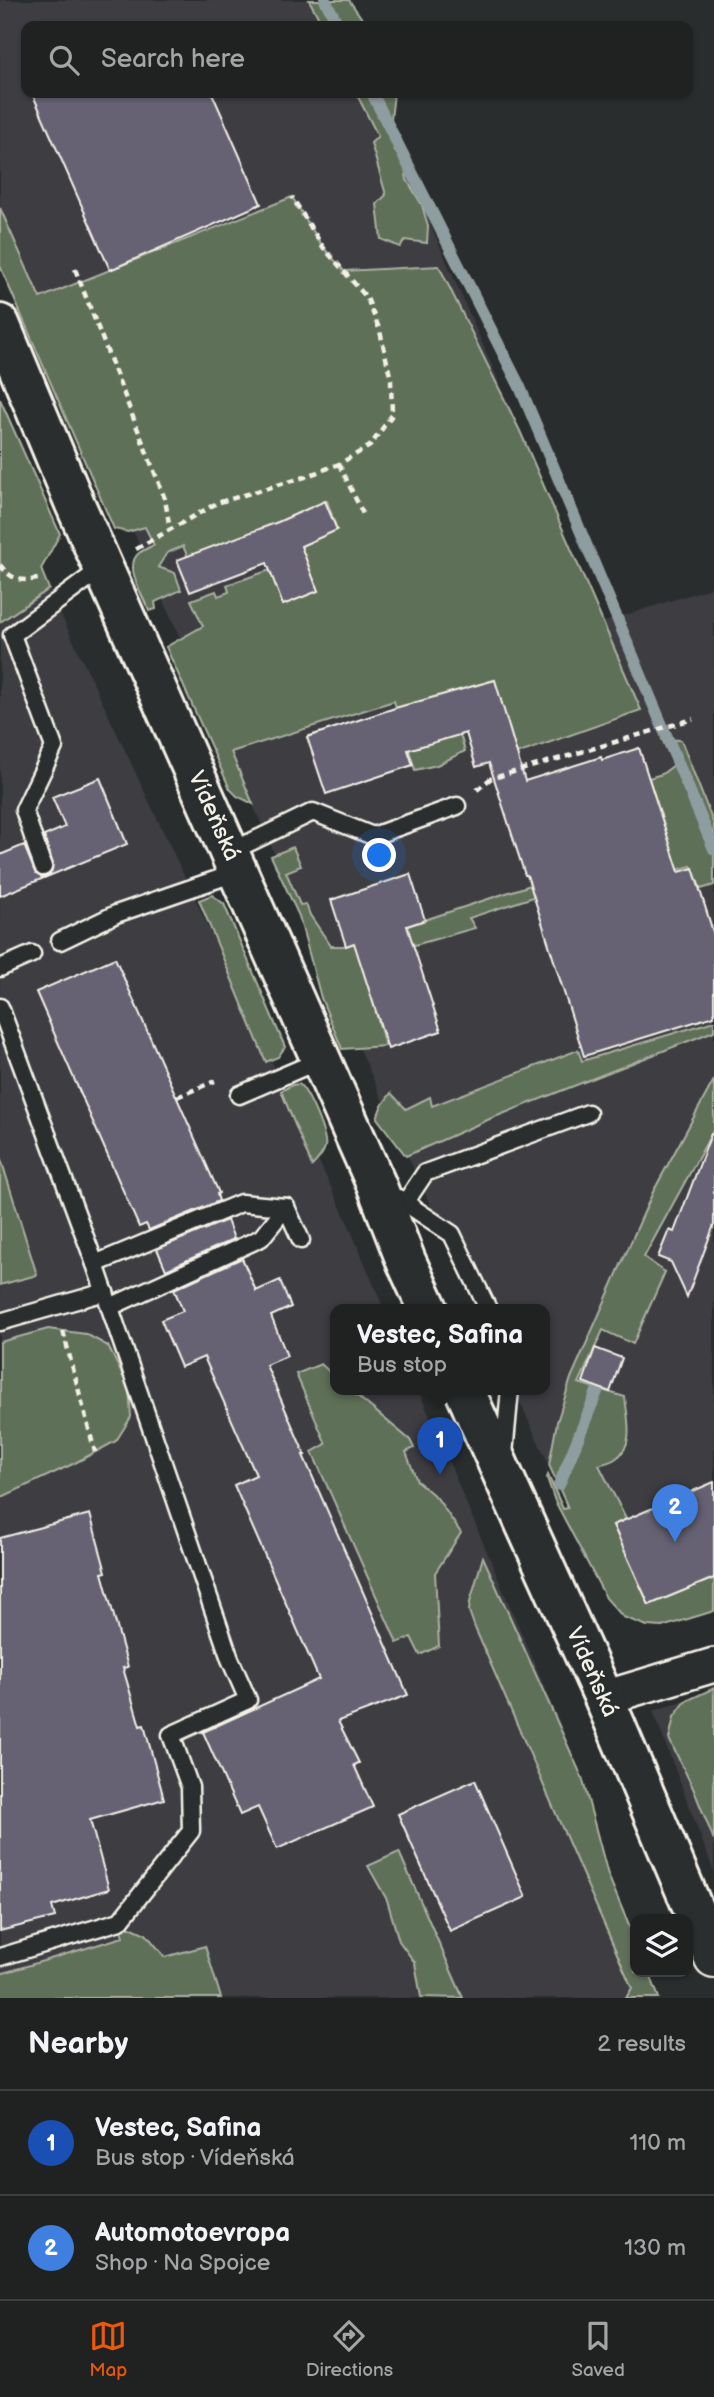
<!DOCTYPE html>
<html lang="en">
<head>
<meta charset="utf-8">
<style>
	body { margin:0; font-family:"Balsamiq Sans",sans-serif; background:#2d2f2f; color:#f1f3f6 }
	.controls { position:absolute; right:21px; bottom:21px; display:grid; overflow:hidden; border-radius:14px; box-shadow:0 2px 5px #0004 }
	.controls button { width:63px; height:63px; display:grid; place-items:center; padding:0; border:0; border-bottom:2px solid #3d3f40; background:#202222; color:#f1f3f6; font:35px sans-serif }
	.you { position:absolute; left:380px; top:856px; width:24px; height:24px; margin:-18px; border:5px solid #fff; border-radius:50%; background:#1a73e8; box-shadow:0 0 0 10px #1a73e833 }
	.badge { display:grid; place-items:center; width:46px; height:46px; border-radius:50%; background:#ea580c; color:#fff; font-size:23px; font-weight:700 }
	.pin { position:absolute; translate:-50% -58px; filter:drop-shadow(0 2px 4px #0008) }
	.pin::after { content:''; position:absolute; top:37px; width:24px; height:21px; background:inherit; clip-path:polygon(0 0,100% 0,50% 100%) }
	.popup { position:absolute; left:330px; top:1304px; width:220px; height:91px; box-sizing:border-box; display:grid; place-content:center; border-radius:14px; background:#202222; filter:drop-shadow(0 2px 5px #0005); font-size:23px; white-space:nowrap; color:#a2a4a5 }
	.popup b { font-size:26px; color:#f1f3f6 }
	.popup::after { content:''; position:absolute; left:50%; top:100%; margin-left:-14px; border:14px solid transparent; border-top-color:#202222 }
	.list { margin:0; padding:0; list-style:none }
	h2 { display:flex; justify-content:space-between; align-items:center; height:91px; margin:0; padding:0 28px; font-size:30px }
	h2 small { font-size:23px; font-weight:400; color:#a2a4a5 }
	.list li { display:grid; grid-template-columns:46px 1fr auto; gap:21px; align-items:center; box-sizing:border-box; height:105px; padding:0 28px; border-top:2px solid #3d3f40 }
	.list b { display:block; font-size:26px; white-space:nowrap }
	.list p { margin:0; font-size:23px; white-space:nowrap; color:#a2a4a5 }
	.list em { font-size:23px; font-style:normal; color:#a2a4a5 }
	.icon { flex:none; width:38px; height:38px; fill:none; stroke:currentColor; stroke-width:2; stroke-linecap:round; stroke-linejoin:round }
	.map { position:relative; flex:none; width:714px; height:1998px; overflow:hidden }
	.search { position:absolute; background:#202222; box-shadow:0 2px 5px #0004; left:21px; right:21px; top:21px; height:77px; display:flex; align-items:center; gap:18px; box-sizing:border-box; padding:0 24px; border-radius:14px; color:#a2a4a5; font-size:26px }
	.sheet { height:301px; background:#202222 }
	nav { display:flex; justify-content:space-around; align-items:center; box-sizing:border-box; height:98px; border-top:2px solid #3d3f40; background:#202222; font-size:19px; color:#a2a4a5 }
	nav a { display:grid; justify-items:center; gap:4px }
	nav .on { color:#ea580c }
	.map>svg:first-child { display:block }
	.built { fill:#3c3d43 }
	.green { fill:#5f7058; stroke:#aab0a0; stroke-width:2 }
	.lines { fill:none; stroke-linecap:round; stroke-linejoin:round }
	.stream { stroke:#8e9d9f; stroke-width:12 }
	.building { fill:#666273; stroke:#f4f1e8; stroke-width:2 }
	.lane-casing { stroke:#f4f1e8; stroke-width:21 }
	.street-casing { stroke:#f4f1e8; stroke-width:38 }
	.secondary-casing { stroke:#f4f1e8; stroke-width:44 }
	.path { stroke:#f4f1e8; stroke-width:4.5; stroke-dasharray:7 5; stroke-linecap:butt }
	.lane { stroke:#2a2d2e; stroke-width:16 }
	.street { stroke:#2a2d2e; stroke-width:33 }
	.secondary { stroke:#2a2d2e; stroke-width:38 }
	.labels { text-anchor:middle; dominant-baseline:central; stroke-width:6; stroke-linejoin:round; paint-order:stroke }
	.street-label { font-size:23px; fill:#f4f1e8; stroke:#2a2d2e }
</style>
</head>
<body>
<div class="map">
<svg width="714" height="1998" viewBox="0 0 714 1998">
	<rect width="100%" height="100%" fill="#2a2d2e"/>
	<filter id="ink" filterUnits="userSpaceOnUse"><feTurbulence type="fractalNoise" baseFrequency=".0143" numOctaves="2"/><feDisplacementMap in="SourceGraphic" scale="14" xChannelSelector="R" yChannelSelector="G"/><feConvolveMatrix kernelMatrix="1 2 1 2 8 2 1 2 1" color-interpolation-filters="sRGB"/></filter>
	<g filter="url(#ink)">
		<g class="built">
			<path d="M0,0H333L344,26H26V93H373L604,622L714,587V1610L674,1623L610,1598L514,1389H545V1309H478L388,1113L0,227Z"/>
			<path d="M0,480L55,602L347,1221L384,1309H335V1389H418L582,1776L635,1972L659,1998H0Z"/>
			<path d="M714,1691V1872L653,1711Z"/>
		</g>
		<g class="green">
			<path d="M309,0H349L367,26H323Z"/>
			<path d="M356,93H394L391,120L394,149L405,167L407,180L422,205L428,226L427,243L405,240L400,247L381,239L377,204L386,195L371,143L378,136Z"/>
			<path d="M292,197L323,247L344,271L439,266L520,431L641,710L517,754L494,680L433,698L460,734L465,751L437,765L415,770L394,701L231,752L253,804L237,796L230,789L166,647L203,626L191,600L216,591L218,596L229,592L227,585L270,570L283,605L318,591L301,546L337,530L327,501L307,509L309,514L189,560L183,546L167,553L158,567L175,573L181,590L155,602L156,609L149,611C143,596 123,566 139,553C143,550 150,547 154,545L145,527L128,532L114,529L0,266V208L40,298Z"/>
			<path d="M0,399L60,534L41,569L49,589L0,622Z"/>
			<path d="M662,739L681,740L714,825V885L701,889L691,866L572,900L567,886L469,918L475,928L362,960L385,1046L342,1049L321,998L299,916L271,856L293,847L301,866L286,872L300,905L306,904L310,915L331,946H346L582,868L581,862L667,835L649,778L662,774L674,765Z"/>
			<path d="M212,895L224,904L285,1047L278,1057L266,1062L199,900Z"/>
			<path d="M714,1021V1031L492,1118L406,1156L377,1118L381,1107L391,1093L406,1109L430,1097L432,1106L578,1050L582,1061Z"/>
			<path d="M714,1080V1129L644,1257L665,1272L633,1344L603,1330L579,1383L625,1397C627,1417 636,1446 615,1459C611,1462 604,1463 599,1465L626,1519L613,1525L649,1605L714,1578V1611L662,1627L647,1626L623,1617L606,1598L555,1501L547,1478L548,1475L563,1509L568,1508L549,1465L557,1422L571,1378L653,1192Z"/>
			<path d="M299,1084C308,1091 328,1137 325,1147C323,1155 317,1161 312,1166L281,1091L292,1085Z"/>
			<path d="M0,1156L37,1275L0,1285Z"/>
			<path d="M48,1329L86,1334L108,1346L129,1388L131,1417L116,1441L75,1463L0,1498V1342Z"/>
			<path d="M321,1364L335,1377V1389H349L410,1440L414,1448L406,1452L417,1481L437,1498L461,1533L435,1573L439,1646L420,1655L411,1637L397,1643L312,1452L326,1444L296,1374Z"/>
			<path d="M483,1557L582,1777L608,1875L635,1940V1972H649L659,1998H626L632,1988L475,1628L469,1611L470,1602Z"/>
			<path d="M714,1688V1840L693,1788L669,1739L674,1717L686,1701Z"/>
			<path d="M399,1852L463,1998L421,1997L415,1963L399,1941L387,1900L368,1866Z"/>
			<path d="M128,1926L146,1934L165,1957L205,1946L221,1998H0V1974L123,1937L121,1928Z"/>
		</g>
		<g class="lines">
			<g class="stream">
				<path d="M325,0L339,26"/>
				<path d="M372,93L520,387L714,849"/>
				<path d="M559,1485L598,1389"/>
			</g>
		</g>
		<g class="building">
			<path d="M32,93H212L261,204L110,270Z"/>
			<path d="M325,501L337,530L301,546L318,591L283,605L267,563L190,592L177,560L278,522Z"/>
			<path d="M495,680L525,781L601,757L602,760L639,748L679,872L693,868L714,935V1016L584,1056L527,875H525L489,763L476,767L466,733L408,750L413,765L326,794L307,737L395,708Z"/>
			<path d="M100,778L127,844L0,896V855L24,845L36,874L42,877L50,874L53,864L44,836L65,827L52,797Z"/>
			<path d="M410,874L425,920L407,926L441,1031L388,1049L354,943L346,946L331,900Z"/>
			<path d="M115,958L219,1193L217,1194L219,1201L149,1230L146,1224L139,1227L36,992Z"/>
			<path d="M711,1134H714V1225L687,1297L671,1262L658,1257L669,1230L674,1232Z"/>
			<path d="M227,1220L234,1239L166,1270L157,1249Z"/>
			<path d="M242,1258L256,1291L280,1280L291,1307L271,1316L287,1356L266,1365L305,1455H303L408,1695L338,1721L359,1763L354,1765L373,1807L277,1849L258,1807L240,1815L203,1732L319,1679L234,1485L256,1475L204,1357L181,1367L161,1320L183,1311L174,1289Z"/>
			<path d="M595,1348L622,1358L610,1392L583,1382Z"/>
			<path d="M714,1482V1578L649,1605L613,1525Z"/>
			<path d="M90,1514L106,1572L102,1573L128,1667L123,1668L140,1726L144,1725L164,1799L90,1820L109,1889L52,1906L55,1917L0,1931V1538Z"/>
			<path d="M475,1780L526,1897L450,1931L398,1814Z"/>
		</g>
		<g class="lines">
			<defs>
				<g id="lane">
					<path d="M230,852L313,812L373,836L457,806"/>
					<path d="M43,867L24,810L54,747L12,635L102,568"/>
					<path d="M60,941L116,914L238,872"/>
					<path d="M0,968L32,954"/>
					<path d="M0,1007L95,1264"/>
					<path d="M239,1095L320,1060"/>
					<path d="M398,1198L452,1234L488,1309"/>
					<path d="M405,1203L425,1173L588,1113"/>
					<path d="M286,1207L301,1240"/>
					<path d="M110,1307L261,1238L286,1207"/>
					<path d="M0,1322L105,1292"/>
					<path d="M504,1454L510,1389"/>
					<path d="M0,1957L120,1921L191,1831L190,1787L171,1735L248,1700L230,1659L95,1264L241,1203L286,1207"/>
				</g>
				<path id="street" d="M604,1698L714,1665"/>
				<g id="secondary">
					<path d="M0,324L75,504L376,1184L406,1261L428,1309"/>
					<path d="M464,1389L604,1698L714,1958"/>
				</g>
			</defs>
			<use href="#lane" class="lane-casing"/>
			<use href="#street" class="street-casing"/>
			<use href="#secondary" class="secondary-casing"/>
			<g class="path">
				<path d="M75,269L165,499L170,530"/>
				<path d="M339,464L363,514"/>
				<path d="M136,549L217,503L305,477L339,464L370,446L392,415L391,380L380,331L367,298L323,247L292,197"/>
				<path d="M0,565C11,579 20,582 38,579"/>
				<path d="M477,790L490,779L693,719"/>
				<path d="M177,1097L215,1081"/>
				<path d="M63,1331L95,1452"/>
			</g>
			<use href="#lane" class="lane"/>
			<use href="#street" class="street"/>
			<use href="#secondary" class="secondary"/>
		</g>
	</g>
	<g class="labels">
		<g class="street-label">
			<text transform="translate(214 816) rotate(66)">Vídeňská</text>
			<text transform="translate(592 1672) rotate(66)">Vídeňská</text>
		</g>
	</g>
</svg>
<div class="controls">
<button><svg class="icon" aria-label="layers" viewBox="0 0 24 24"><path d="M12 4l9 5-9 5-9-5zM3 14l9 5 9-5"/></svg></button>
</div>
<div class="you"></div>
<div class="pin badge" style="left:440px;top:1475px;background:#1a4fb4">1</div>
<div class="popup"><b>Vestec, Safina</b>Bus stop</div>
<div class="pin badge" style="left:675px;top:1542px;background:#3f7fe0">2</div>
<div class="search"><svg class="icon" aria-label="search" viewBox="0 0 24 24"><circle cx="10" cy="10" r="6"/><path d="M15 15l6 6"/></svg>Search here</div>
</div>
<section class="sheet">
<h2>Nearby<small>2 results</small></h2>
<ul class="list">
<li><span class="badge" style="background:#1a4fb4">1</span><div><b>Vestec, Safina</b><p>Bus stop · Vídeňská</p></div><em>110 m</em></li>
<li><span class="badge" style="background:#3f7fe0">2</span><div><b>Automotoevropa</b><p>Shop · Na Spojce</p></div><em>130 m</em></li>
</ul>
</section>
<nav>
<a class="on"><svg class="icon" aria-label="map" viewBox="0 0 24 24"><path d="M3 6l6-2 6 2 6-2v14l-6 2-6-2-6 2zM9 4v14M15 6v14"/></svg>Map</a>
<a><svg class="icon" aria-label="directions" viewBox="0 0 24 24"><path d="M12 3l9 9-9 9-9-9zM9 14v-3h6M13 9l2 2-2 2"/></svg>Directions</a>
<a><svg class="icon" aria-label="saved" viewBox="0 0 24 24"><path d="M7 4h10v16l-5-4-5 4z"/></svg>Saved</a>
</nav>
</body>
</html>
